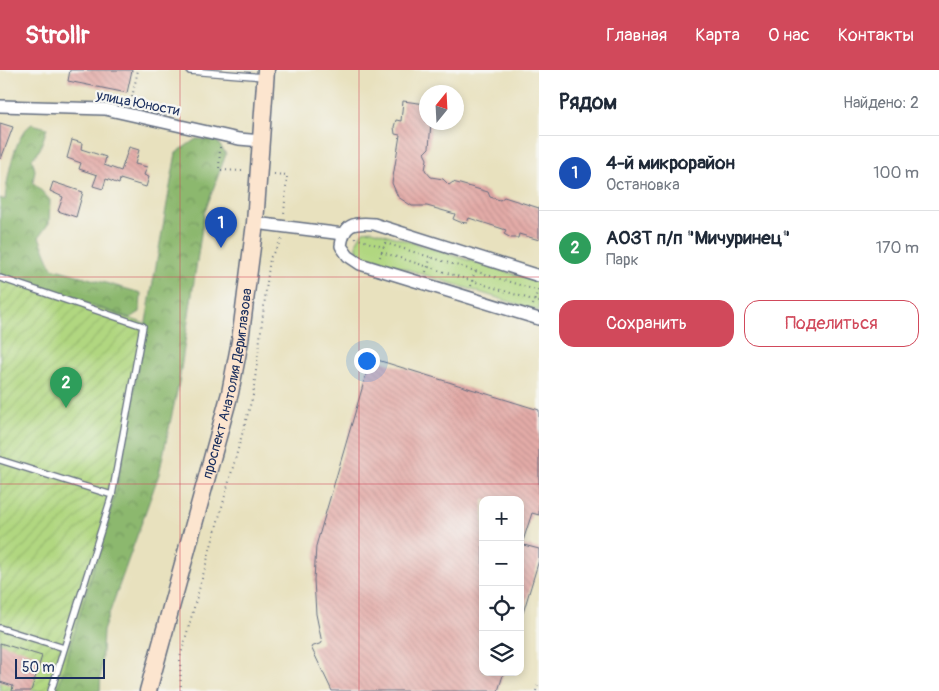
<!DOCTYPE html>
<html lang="ru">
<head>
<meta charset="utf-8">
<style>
	body { margin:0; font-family:Pangolin,sans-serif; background:#f2f2f3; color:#1f2937 }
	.controls { position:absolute; right:15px; bottom:15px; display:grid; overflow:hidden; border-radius:10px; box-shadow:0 2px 8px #0003 }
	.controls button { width:45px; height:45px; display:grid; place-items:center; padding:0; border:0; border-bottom:1px solid #e0e1e3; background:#fff; color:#1f2937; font:25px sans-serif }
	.compass { position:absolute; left:419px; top:15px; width:45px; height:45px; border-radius:50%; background:#fff; box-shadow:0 2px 8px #0003; rotate:18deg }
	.scale { position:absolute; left:15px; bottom:12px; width:90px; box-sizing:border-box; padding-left:5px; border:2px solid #1b2f5e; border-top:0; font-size:14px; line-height:18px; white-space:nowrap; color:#1b2f5e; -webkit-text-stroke:4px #f6f6f2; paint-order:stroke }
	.you { position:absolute; left:366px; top:290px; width:18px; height:18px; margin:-12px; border:4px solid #fff; border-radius:50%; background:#1a73e8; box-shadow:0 0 0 8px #1a73e833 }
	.badge { display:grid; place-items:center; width:32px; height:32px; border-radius:50%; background:#d1495b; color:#fff; font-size:16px; font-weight:700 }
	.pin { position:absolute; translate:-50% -41px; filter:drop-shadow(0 1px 2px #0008) }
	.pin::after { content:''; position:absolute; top:26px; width:18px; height:15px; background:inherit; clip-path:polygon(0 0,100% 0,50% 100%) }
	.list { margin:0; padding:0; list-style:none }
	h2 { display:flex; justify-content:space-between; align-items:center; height:65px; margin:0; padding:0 20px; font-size:21px }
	h2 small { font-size:16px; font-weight:400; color:#747a83 }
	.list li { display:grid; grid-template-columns:32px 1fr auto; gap:15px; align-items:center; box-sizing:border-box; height:75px; padding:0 20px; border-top:1px solid #e0e1e3 }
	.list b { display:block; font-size:19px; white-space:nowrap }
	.list p { margin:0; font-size:16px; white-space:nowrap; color:#747a83 }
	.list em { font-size:16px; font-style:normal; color:#747a83 }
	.actions { display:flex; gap:10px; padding:15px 20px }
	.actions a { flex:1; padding:11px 0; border:1px solid #d1495b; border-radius:15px; text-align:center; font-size:18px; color:#d1495b }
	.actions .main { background:#d1495b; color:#fff }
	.icon { flex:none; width:28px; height:28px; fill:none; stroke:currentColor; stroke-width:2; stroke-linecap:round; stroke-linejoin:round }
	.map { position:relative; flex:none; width:539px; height:621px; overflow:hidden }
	header { display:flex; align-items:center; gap:30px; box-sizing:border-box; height:70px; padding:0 25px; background:#d1495b; color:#fff }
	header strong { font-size:24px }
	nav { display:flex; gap:28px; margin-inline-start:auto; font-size:18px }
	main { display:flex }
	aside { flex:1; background:#fff }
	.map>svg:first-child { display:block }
	.grass { fill:#b1d780; stroke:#66836f }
	.forest { fill:url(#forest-crowns); stroke:#547466 }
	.garden { fill:url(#garden-furrows); stroke:#66836f }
	.building { fill:url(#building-back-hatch) }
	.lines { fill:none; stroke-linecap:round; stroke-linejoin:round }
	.lane-casing { stroke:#636d80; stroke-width:8 }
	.street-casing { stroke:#636d80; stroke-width:14 }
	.secondary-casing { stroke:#636d80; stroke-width:19 }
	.path { stroke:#636d80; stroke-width:2; stroke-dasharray:1 4; stroke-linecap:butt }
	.lane { stroke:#fff; stroke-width:5.5 }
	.street { stroke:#fff; stroke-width:11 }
	.secondary { stroke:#fce5cf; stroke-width:16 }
	.grid { fill:none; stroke:#d1495b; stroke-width:1; stroke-opacity:0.55 }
	.labels { text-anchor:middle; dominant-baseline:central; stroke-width:4.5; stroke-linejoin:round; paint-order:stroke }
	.street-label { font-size:14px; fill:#1b2f5e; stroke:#f6f6f2 }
</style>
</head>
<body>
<header>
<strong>Strollr</strong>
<nav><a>Главная</a><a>Карта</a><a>О нас</a><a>Контакты</a></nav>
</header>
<main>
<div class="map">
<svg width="539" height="621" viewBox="0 0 539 621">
	<defs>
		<pattern id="forest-crowns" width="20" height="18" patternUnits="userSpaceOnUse" patternTransform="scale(1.25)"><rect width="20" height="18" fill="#8cb86e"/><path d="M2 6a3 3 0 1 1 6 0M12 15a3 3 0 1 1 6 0" fill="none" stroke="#72965e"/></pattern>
		<pattern id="garden-furrows" width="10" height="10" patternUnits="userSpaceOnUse" patternTransform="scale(1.25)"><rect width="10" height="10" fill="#b1d780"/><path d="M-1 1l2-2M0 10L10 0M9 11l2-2" fill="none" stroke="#98b971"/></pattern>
		<pattern id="building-back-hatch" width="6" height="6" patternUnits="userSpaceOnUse" patternTransform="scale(1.25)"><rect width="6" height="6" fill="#e3aba7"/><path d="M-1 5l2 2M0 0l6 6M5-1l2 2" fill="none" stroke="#c29392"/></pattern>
	</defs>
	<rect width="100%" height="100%" fill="#f6f6f2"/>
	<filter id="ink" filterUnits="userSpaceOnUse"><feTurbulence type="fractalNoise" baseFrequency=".02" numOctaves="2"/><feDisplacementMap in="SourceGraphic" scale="10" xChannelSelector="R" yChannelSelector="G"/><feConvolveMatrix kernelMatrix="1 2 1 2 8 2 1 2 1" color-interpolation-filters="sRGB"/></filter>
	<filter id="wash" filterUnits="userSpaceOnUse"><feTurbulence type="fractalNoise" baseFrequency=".0096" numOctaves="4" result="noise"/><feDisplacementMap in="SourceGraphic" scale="20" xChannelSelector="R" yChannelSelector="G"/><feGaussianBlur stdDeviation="1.12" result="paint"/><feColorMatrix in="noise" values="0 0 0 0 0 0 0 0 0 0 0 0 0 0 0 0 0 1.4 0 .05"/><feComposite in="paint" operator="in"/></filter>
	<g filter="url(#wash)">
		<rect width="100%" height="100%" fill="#e8e1be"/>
		<path class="grass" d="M372,160L539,212V241L365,186L357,180V171L363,161Z"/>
		<g class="forest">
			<path d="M32,54L47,58L40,79L32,89L35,100L33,112L50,130L49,153L39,167L52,198L141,223L140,242L130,248L0,205V128L5,130C7,109 14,65 32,54Z"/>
			<path d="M196,69L216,70L226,84L204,144L179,312L159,404L103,561L100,621H57L116,421L176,83Z"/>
		</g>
		<path class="garden" d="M0,205L146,254L116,421L57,621H0Z"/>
		<g id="blocks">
			<g class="building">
				<path d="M70,0H132L127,23L68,11Z"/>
				<path d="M403,31L426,34V52H431L429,78L424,83L427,89L425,100L431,107L443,109L449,115L453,112L488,122L490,127L500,130L504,127L539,138V170L519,164L518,168H511L504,164L506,160L469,148L467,153L460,152L453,149L455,144L427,136H412L398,127L392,113L400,65L395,64L394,57L396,50L401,51Z"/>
				<path d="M0,53L13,57L1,89L0,88Z"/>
				<path d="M72,70L82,73L81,79L106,87L104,95L121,101L129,77L139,80L135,94L147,97L144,105L149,107L146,117L120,109L119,114L106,109L103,119L93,116L97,105L79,99L81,93L67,88Z"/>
				<path d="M53,112L83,122L76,147L58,141L63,127L50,121Z"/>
				<path d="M371,288L539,340V445L532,443L522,474H520V430H483V602H504L498,621H332L311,577L322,573L316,544L314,510L316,476Z"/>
				<path d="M520,474L539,479V490L523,543H520Z"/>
				<path d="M0,573L42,586L31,621H12L13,616L0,612Z"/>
			</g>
		</g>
	</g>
	<g filter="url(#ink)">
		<use href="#blocks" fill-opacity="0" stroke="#636d80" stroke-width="1"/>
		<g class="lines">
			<defs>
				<g id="lane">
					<path d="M190,1L264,7"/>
					<path d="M0,208L143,256L112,425L51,621"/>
					<path d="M0,390L112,425"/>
					<path d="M0,558L64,578"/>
				</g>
				<g id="street">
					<path d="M0,36L105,39L239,69L262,71"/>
					<path d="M255,153L343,164"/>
					<path d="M539,206L374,154C353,152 344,154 341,176L348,186L360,194L539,249"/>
				</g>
				<g id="secondary">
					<path id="s1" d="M148,621L230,323L240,271L255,153L266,0"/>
				</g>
			</defs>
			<use href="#lane" class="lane-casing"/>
			<use href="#street" class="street-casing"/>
			<use href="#secondary" class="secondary-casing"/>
			<g class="path">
				<path d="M131,32L138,0"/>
				<path d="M220,77L219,100L244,101"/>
				<path d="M274,104L287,105L284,144"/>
				<path d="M355,168L383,177"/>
				<path d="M385,173L539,221"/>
				<path d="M381,182L539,232"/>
				<path d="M380,187L385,173"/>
				<path d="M426,202L431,187"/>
				<path d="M471,216L475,201"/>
				<path d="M533,235L538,220"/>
				<path d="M181,621L180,588L253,325L270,188L282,169"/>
				<path d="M536,621L539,612"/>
			</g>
			<use href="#lane" class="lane"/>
			<use href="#street" class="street"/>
			<use href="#secondary" class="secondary"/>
		</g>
	</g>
	<path class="grid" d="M180,0V621M359,0V621M0,207H539M0,414H539"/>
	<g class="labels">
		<g class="street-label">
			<text transform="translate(138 33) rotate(11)">улица Юности</text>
			<text stroke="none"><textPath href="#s1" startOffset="318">проспект Анатолия Дериглазова</textPath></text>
		</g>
	</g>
</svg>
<div class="controls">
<button>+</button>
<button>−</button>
<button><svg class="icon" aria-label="locate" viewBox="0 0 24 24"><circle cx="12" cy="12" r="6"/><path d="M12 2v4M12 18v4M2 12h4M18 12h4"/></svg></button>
<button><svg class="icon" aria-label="layers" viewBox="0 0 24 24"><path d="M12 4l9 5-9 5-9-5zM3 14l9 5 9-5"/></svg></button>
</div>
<svg class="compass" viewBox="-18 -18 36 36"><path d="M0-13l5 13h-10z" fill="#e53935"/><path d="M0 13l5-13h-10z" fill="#747a83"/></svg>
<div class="scale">50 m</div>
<div class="you"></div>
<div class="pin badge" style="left:221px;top:178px;background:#1a4fb4">1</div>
<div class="pin badge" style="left:66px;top:338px;background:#2e9e5b">2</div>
</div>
<aside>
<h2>Рядом<small>Найдено: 2</small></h2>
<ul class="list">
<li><span class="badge" style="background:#1a4fb4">1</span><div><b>4-й микрорайон</b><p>Остановка</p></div><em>100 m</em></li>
<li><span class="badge" style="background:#2e9e5b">2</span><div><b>АОЗТ п/п &quot;Мичуринец&quot;</b><p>Парк</p></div><em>170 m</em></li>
</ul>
<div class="actions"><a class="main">Сохранить</a><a>Поделиться</a></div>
</aside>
</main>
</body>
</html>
